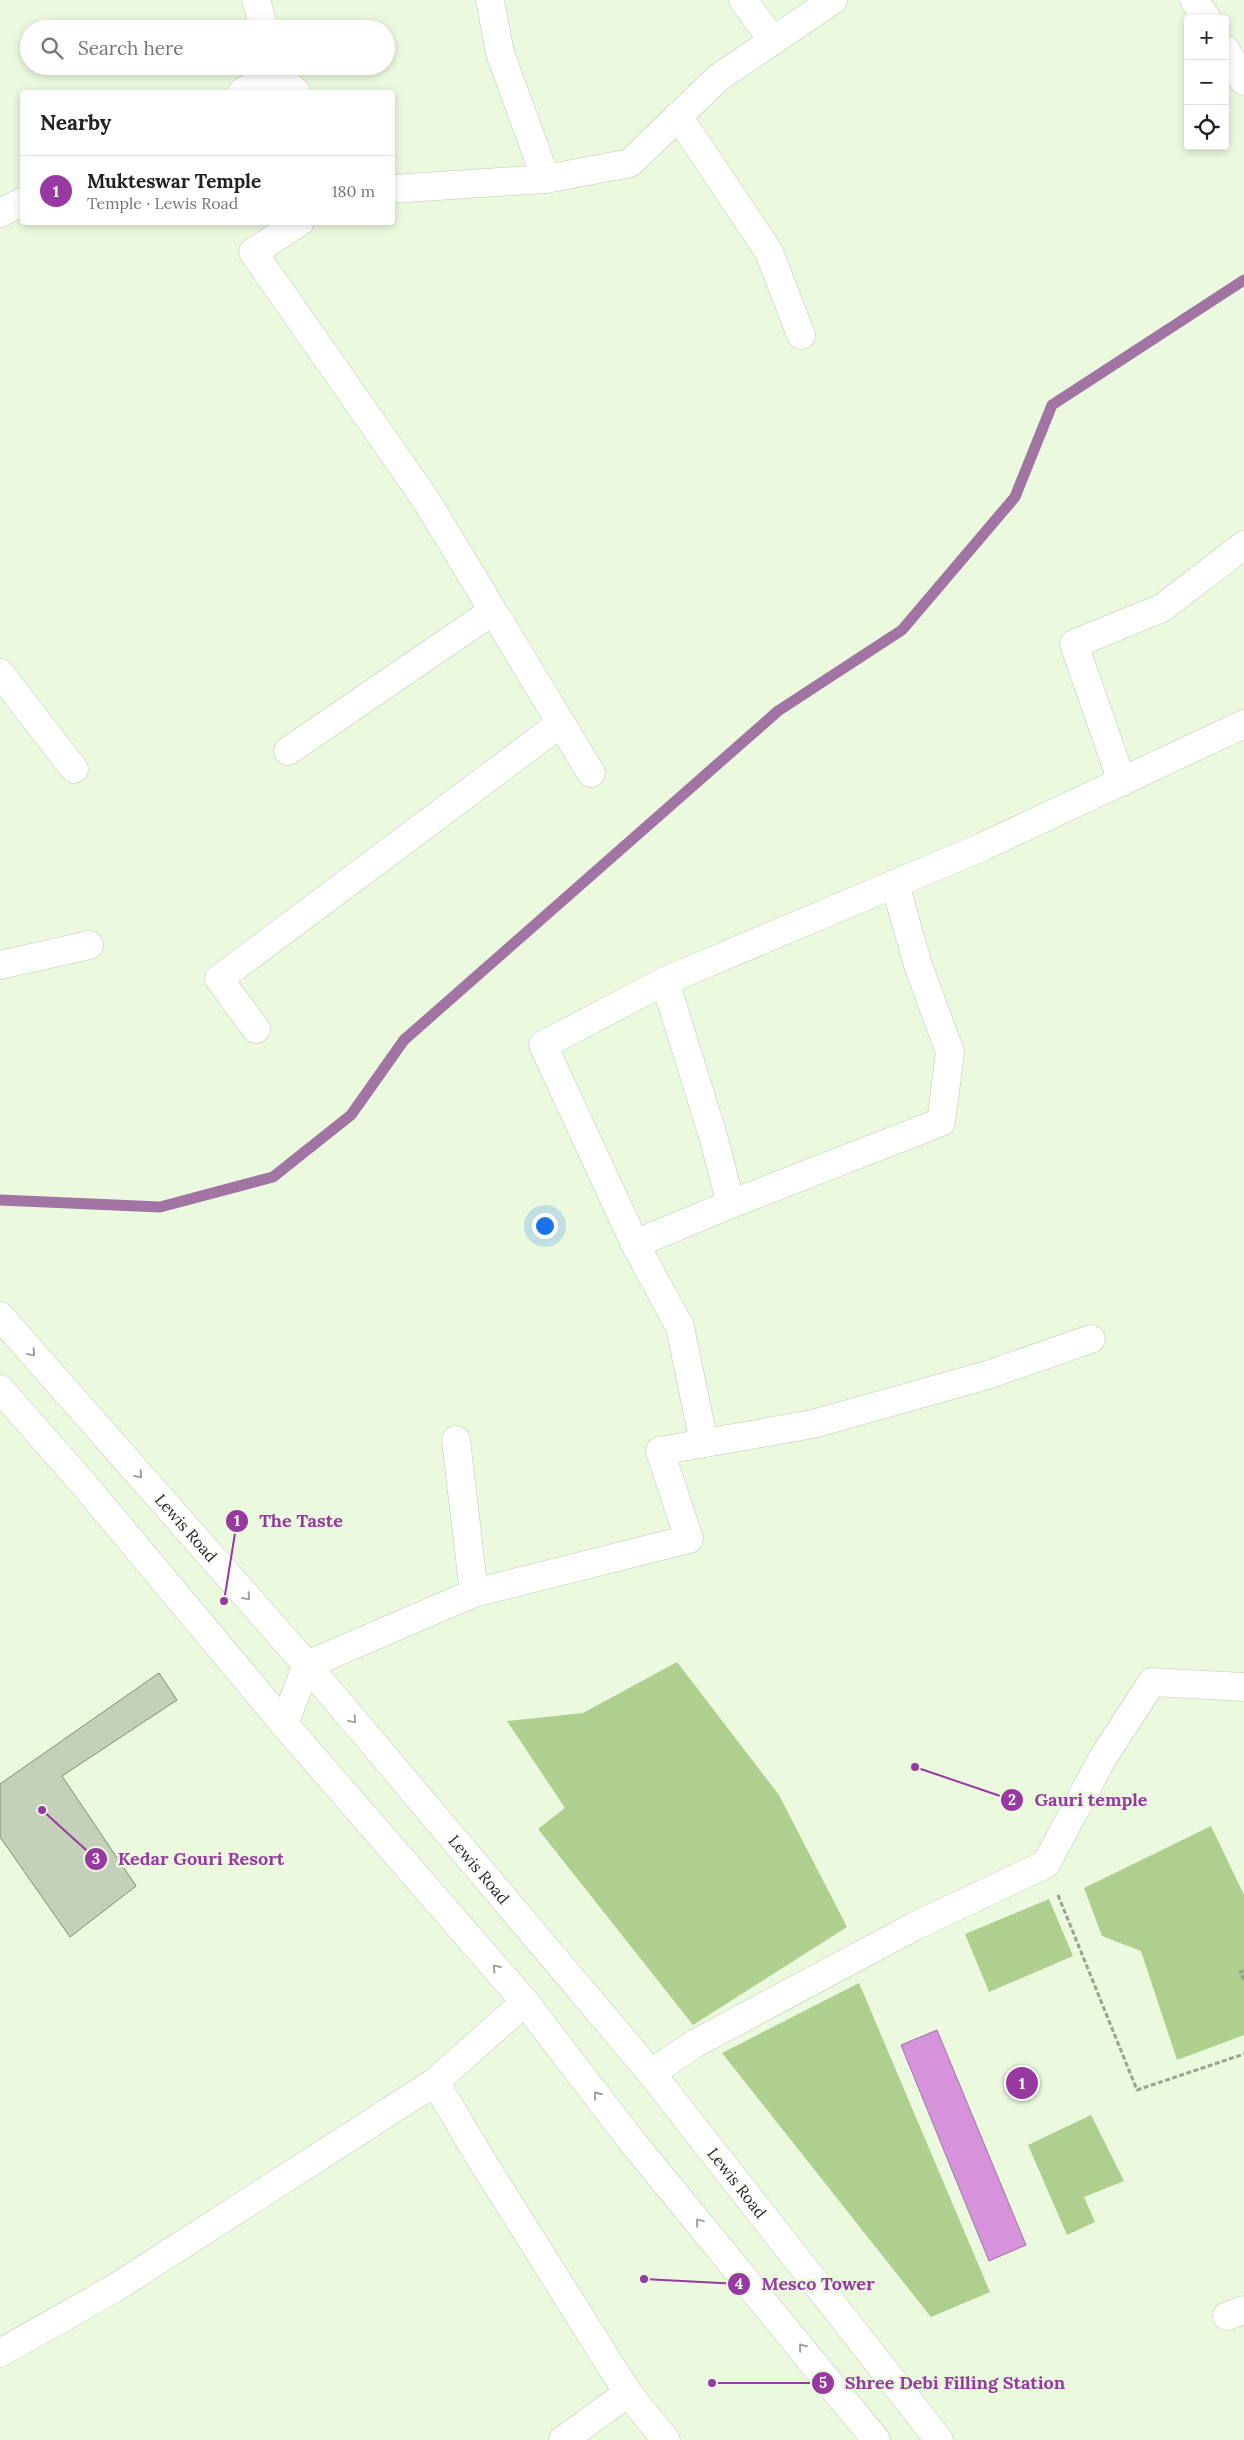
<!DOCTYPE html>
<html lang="en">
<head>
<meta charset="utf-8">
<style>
	body { margin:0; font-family:Lora,serif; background:#f6f6f6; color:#202124 }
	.controls { position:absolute; right:15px; top:15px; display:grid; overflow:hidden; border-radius:5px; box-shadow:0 2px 8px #0003 }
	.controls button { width:45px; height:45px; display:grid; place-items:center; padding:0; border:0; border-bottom:1px solid #e0e0e0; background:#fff; color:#202124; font:25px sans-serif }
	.you { position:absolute; left:544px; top:1225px; width:18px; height:18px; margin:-12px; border:4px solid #fff; border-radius:50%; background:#1a73e8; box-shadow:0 0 0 8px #1a73e833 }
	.badge { display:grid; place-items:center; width:32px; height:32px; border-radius:50%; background:#9739a1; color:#fff; font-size:16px; font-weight:700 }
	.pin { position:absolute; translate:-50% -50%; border:2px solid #fff; box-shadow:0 1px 5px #0006 }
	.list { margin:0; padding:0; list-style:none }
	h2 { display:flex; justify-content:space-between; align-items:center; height:65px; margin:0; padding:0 20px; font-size:21px }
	h2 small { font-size:16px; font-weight:400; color:#757577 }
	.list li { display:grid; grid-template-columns:32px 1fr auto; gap:15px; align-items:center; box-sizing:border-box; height:70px; padding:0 20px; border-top:1px solid #e0e0e0 }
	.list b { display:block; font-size:19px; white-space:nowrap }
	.list p { margin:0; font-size:16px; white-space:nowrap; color:#757577 }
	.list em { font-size:16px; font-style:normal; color:#757577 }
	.icon { flex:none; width:28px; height:28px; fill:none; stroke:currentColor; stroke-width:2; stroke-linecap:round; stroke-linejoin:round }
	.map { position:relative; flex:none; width:1244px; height:2440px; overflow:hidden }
	.search { position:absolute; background:#fff; box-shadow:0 2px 8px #0003; left:20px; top:20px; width:375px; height:55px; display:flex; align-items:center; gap:12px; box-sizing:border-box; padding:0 18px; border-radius:28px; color:#757577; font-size:19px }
	.panel { position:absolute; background:#fff; box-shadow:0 2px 8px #0003; left:20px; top:90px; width:375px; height:135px; border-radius:5px }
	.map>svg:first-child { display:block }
	.green { fill:#aecf8e }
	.water { fill:#d693dc; stroke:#a174a4 }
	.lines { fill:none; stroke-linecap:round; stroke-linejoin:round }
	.stream { stroke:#a174a4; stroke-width:11 }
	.building { fill:#c3d1b8; stroke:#808c75 }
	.street-casing { stroke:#bdcab1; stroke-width:29 }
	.primary-casing { stroke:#bdcab1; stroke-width:29 }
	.path { stroke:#99a390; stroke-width:3; stroke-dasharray:5 2.5; stroke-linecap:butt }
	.street { stroke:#fff; stroke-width:28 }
	.primary { stroke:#fff; stroke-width:28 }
	.oneway { stroke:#9da09b }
	.labels { text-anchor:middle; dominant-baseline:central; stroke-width:5; stroke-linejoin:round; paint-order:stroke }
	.street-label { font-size:16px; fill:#262b21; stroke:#ebf9df }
	.leader { fill:none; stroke:#9739a1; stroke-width:2 }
	.callout-dot { fill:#9739a1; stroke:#ebf9df; stroke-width:2 }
	.mark-label { font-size:15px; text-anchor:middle; font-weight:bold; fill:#fff }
	.callout-label { font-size:18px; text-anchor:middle; font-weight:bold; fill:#9739a1; stroke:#ebf9df; stroke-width:5; stroke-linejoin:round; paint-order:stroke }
</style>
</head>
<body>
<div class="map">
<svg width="1244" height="2440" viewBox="0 0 1244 2440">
	<rect width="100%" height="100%" fill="#ebf9df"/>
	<g class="green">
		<path d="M677,1662L779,1795L847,1927L693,2025L538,1829L565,1808L507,1721L583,1713Z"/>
		<path d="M1211,1826L1244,1895V2035L1177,2060L1141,1951L1102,1936L1084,1888Z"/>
		<path d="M1049,1899L1073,1956L989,1992L965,1934Z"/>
		<path d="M859,1983L990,2292L931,2317L722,2053Z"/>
		<path d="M1091,2115L1124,2181L1084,2197L1095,2222L1067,2235L1028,2145Z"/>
	</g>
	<path class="water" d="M937,2030L1026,2245L989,2261L901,2045Z"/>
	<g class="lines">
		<path class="stream" d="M0,1200L160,1207L273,1177L351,1115L404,1040L778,711L902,630L1015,497L1052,405L1244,280"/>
	</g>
	<path class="building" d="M159,1673L177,1700L62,1776L136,1886L70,1937L0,1837V1784Z"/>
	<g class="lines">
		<defs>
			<g id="street">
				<path d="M256,0L264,29"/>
				<path d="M490,0L500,53L546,179"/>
				<path d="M743,0L773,41"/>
				<path d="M1194,0L1207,19"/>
				<path d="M1225,49L1244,81"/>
				<path d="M242,92L276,75L296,92"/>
				<path d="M678,116L769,252L801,335"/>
				<path d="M392,189L546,179L630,163L718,78L833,0"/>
				<path d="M0,213L22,202"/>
				<path d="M300,222L253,252L426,500L591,773"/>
				<path d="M0,673L74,769"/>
				<path d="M288,751L493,611"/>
				<path d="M1122,782L1074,644L1162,608L1244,545"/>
				<path d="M0,965L89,945"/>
				<path d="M665,981L982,847L1244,724"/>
				<path d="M256,1029L219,979L561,723"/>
				<path d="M635,1244L543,1045L665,981L713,1136L731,1204"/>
				<path d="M456,1440L474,1593"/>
				<path d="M704,1443L680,1327L635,1244L731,1204L941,1122L950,1052L918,965L895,884"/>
				<path d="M284,1724L307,1665L474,1593L689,1539L660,1451L813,1424L987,1375L1091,1339"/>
				<path d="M651,2073L696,2043L915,1926L1046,1864L1102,1759L1152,1682L1244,1687"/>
				<path d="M435,2082L525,2002"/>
				<path d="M1227,2316L1244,2310"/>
				<path d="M0,2353L115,2288L435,2082L482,2161L628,2393L666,2440"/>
				<path d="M563,2440L628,2393"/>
			</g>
			<g id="primary">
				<path id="s1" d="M0,1316L307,1665L651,2073L939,2440"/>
				<path d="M0,1389L81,1481L284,1724L525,2002L630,2139L876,2440"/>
			</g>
		</defs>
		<use href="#street" class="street-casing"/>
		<use href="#primary" class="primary-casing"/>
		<g class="path">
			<path d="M1058,1895L1137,2090L1244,2054"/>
			<path d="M1244,1971L1240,1972L1244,1980"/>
		</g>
		<use href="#street" class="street"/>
		<use href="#primary" class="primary"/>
	</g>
	<defs><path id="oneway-chevron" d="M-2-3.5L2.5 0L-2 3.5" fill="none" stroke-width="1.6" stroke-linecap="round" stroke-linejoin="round" transform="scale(1.25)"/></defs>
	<g class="oneway">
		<use href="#oneway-chevron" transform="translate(32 1353) rotate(49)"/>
		<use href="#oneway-chevron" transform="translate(139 1475) rotate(49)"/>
		<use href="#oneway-chevron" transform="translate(247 1597) rotate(49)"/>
		<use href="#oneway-chevron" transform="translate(353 1720) rotate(50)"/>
		<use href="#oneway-chevron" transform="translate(496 1968) rotate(-131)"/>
		<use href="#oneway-chevron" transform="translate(597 2095) rotate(-128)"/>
		<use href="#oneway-chevron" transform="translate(699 2222) rotate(-130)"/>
		<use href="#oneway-chevron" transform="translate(802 2347) rotate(-129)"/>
	</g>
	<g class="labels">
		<g class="street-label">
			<text stroke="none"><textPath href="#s1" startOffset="282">Lewis Road</textPath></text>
			<text stroke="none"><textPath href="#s1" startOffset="732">Lewis Road</textPath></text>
			<text stroke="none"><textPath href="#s1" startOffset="1138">Lewis Road</textPath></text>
		</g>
	</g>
	<path class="leader" d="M224 1601L237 1521M915 1767L1012 1800M42 1810L96 1859M644 2279L739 2284M712 2383L823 2383"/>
	<g class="callout-dot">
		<circle cx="224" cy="1601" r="5"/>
		<circle cx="915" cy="1767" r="5"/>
		<circle cx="42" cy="1810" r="5"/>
		<circle cx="644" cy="2279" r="5"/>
		<circle cx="712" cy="2383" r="5"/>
		<circle cx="237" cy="1521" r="12"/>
		<circle cx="1012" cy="1800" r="12"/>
		<circle cx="96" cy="1859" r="12"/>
		<circle cx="739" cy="2284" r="12"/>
		<circle cx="823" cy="2383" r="12"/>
	</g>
	<g class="mark-label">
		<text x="237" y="1526">1</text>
		<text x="1012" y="1805">2</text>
		<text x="96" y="1864">3</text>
		<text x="739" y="2289">4</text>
		<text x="823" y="2388">5</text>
	</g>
	<g class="callout-label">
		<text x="301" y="1527">The Taste</text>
		<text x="1091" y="1806">Gauri temple</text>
		<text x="201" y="1865">Kedar Gouri Resort</text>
		<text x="818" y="2290">Mesco Tower</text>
		<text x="955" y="2389">Shree Debi Filling Station</text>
	</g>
</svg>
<div class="controls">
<button>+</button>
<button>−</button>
<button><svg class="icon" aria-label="locate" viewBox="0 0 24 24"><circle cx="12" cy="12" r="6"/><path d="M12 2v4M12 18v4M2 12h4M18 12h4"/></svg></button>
</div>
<div class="you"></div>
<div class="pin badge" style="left:1022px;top:2083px">1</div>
<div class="search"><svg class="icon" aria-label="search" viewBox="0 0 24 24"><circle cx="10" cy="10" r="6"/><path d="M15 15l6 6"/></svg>Search here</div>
<section class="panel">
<h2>Nearby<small></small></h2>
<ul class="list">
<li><span class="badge">1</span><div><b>Mukteswar Temple</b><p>Temple · Lewis Road</p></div><em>180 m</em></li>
</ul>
</section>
</div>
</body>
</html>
